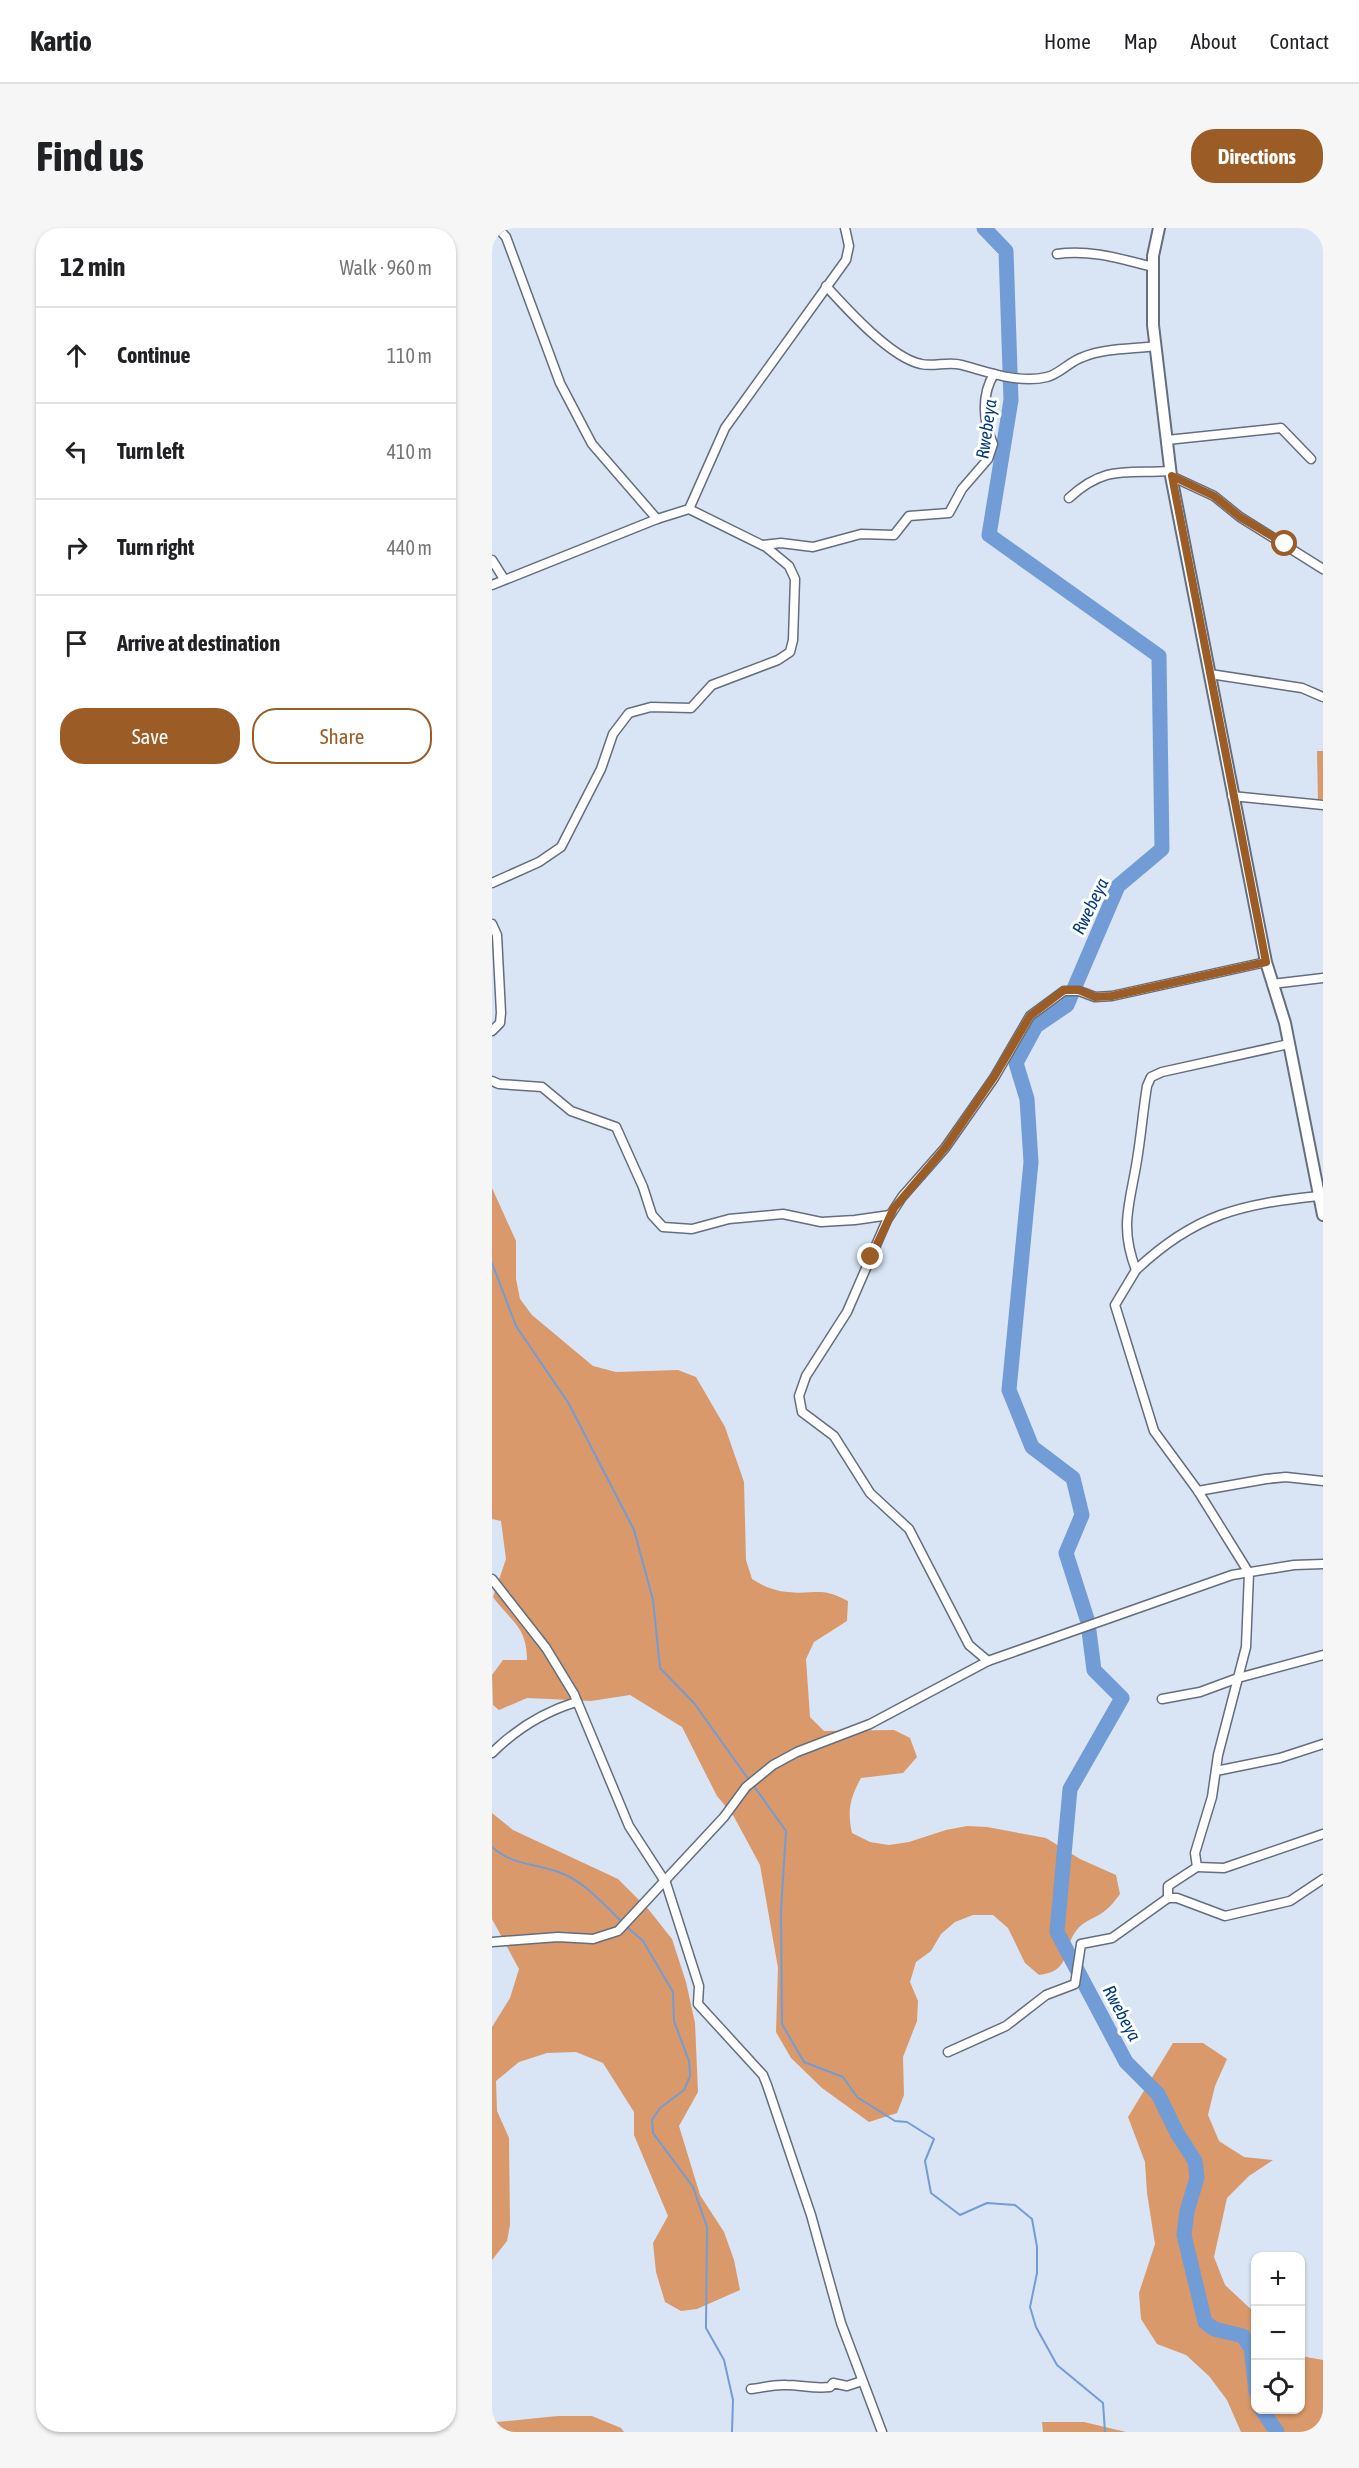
<!DOCTYPE html>
<html lang="en">
<head>
<meta charset="utf-8">
<style>
	body { margin:0; font-family:"Asap Condensed",sans-serif; background:#f6f6f6; color:#202124 }
	.controls { position:absolute; right:18px; bottom:18px; display:grid; overflow:hidden; border-radius:12px; box-shadow:0 2px 4px #0004 }
	.controls button { width:54px; height:54px; display:grid; place-items:center; padding:0; border:0; border-bottom:2px solid #e0e0e0; background:#fff; color:#202124; font:30px sans-serif }
	.stop { position:absolute; width:18px; height:18px; margin:-14px; border:4px solid #9c5c26; border-radius:50%; background:#fff }
	.stop.end { background:#9c5c26; border-color:#fff; box-shadow:0 2px 6px #0008 }
	.list { margin:0; padding:0; list-style:none }
	h2 { display:flex; justify-content:space-between; align-items:center; height:78px; margin:0; padding:0 24px; font-size:26px }
	h2 small { font-size:20px; font-weight:400; color:#757577 }
	.list li { display:grid; grid-template-columns:39px 1fr auto; gap:18px; align-items:center; box-sizing:border-box; height:96px; padding:0 24px; border-top:2px solid #e0e0e0 }
	.list b { display:block; font-size:22px; white-space:nowrap }
	.list em { font-size:20px; font-style:normal; color:#757577 }
	.actions { display:flex; gap:12px; padding:18px 24px }
	.actions a { flex:1; padding:14px 0; border:2px solid #9c5c26; border-radius:24px; text-align:center; font-size:21px; color:#9c5c26 }
	.actions .main { background:#9c5c26; color:#fff }
	.icon { flex:none; width:33px; height:33px; fill:none; stroke:currentColor; stroke-width:2; stroke-linecap:round; stroke-linejoin:round }
	.map { position:relative; flex:none; width:831px; height:2204px; overflow:hidden; border-radius:24px }
	header { display:flex; align-items:center; gap:36px; box-sizing:border-box; height:84px; padding:0 30px; background:#fff; border-bottom:2px solid #e0e0e0 }
	header strong { font-size:28px }
	nav { display:flex; gap:33px; margin-inline-start:auto; font-size:21px }
	.intro { display:flex; align-items:center; justify-content:space-between; box-sizing:border-box; height:144px; padding:0 36px }
	h1 { margin:0; font-size:42px }
	.button { padding:15px 27px; border-radius:24px; background:#9c5c26; color:#fff; font-size:21px; font-weight:700 }
	main { display:flex; gap:36px; padding:0 36px }
	aside { flex:1; background:#fff; border-radius:24px; box-shadow:0 2px 4px #0004 }
	.map>svg:first-child { display:block }
	.forest { fill:#d9996a }
	.lines { fill:none; stroke-linecap:round; stroke-linejoin:round }
	.stream { stroke:#729cd6; stroke-width:2 }
	.river { stroke:#729cd6; stroke-width:15 }
	.minor-casing { stroke:#646e7d; stroke-width:11 }
	.major-casing { stroke:#646e7d; stroke-width:14 }
	.minor { stroke:#fff; stroke-width:8 }
	.major { stroke:#fff; stroke-width:10 }
	.route { stroke:#9c5c26; stroke-width:8 }
	.labels { text-anchor:middle; dominant-baseline:central; stroke-width:6; stroke-linejoin:round; paint-order:stroke }
	.water-label { font-size:18px; font-style:italic; fill:#003a7e; stroke:#fff }
</style>
</head>
<body>
<header>
<strong>Kartio</strong>
<nav><a>Home</a><a>Map</a><a>About</a><a>Contact</a></nav>
</header>
<div class="intro"><h1>Find us</h1><a class="button">Directions</a></div>
<main>
<aside>
<h2>12 min<small>Walk · 960 m</small></h2>
<ul class="list">
<li><svg class="icon" aria-label="ahead" viewBox="0 0 24 24"><path d="M12 20V5M6 11l6-6 6 6"/></svg><div><b>Continue</b></div><em>110 m</em></li>
<li><svg class="icon" aria-label="left" viewBox="0 0 24 24"><path d="M17 20v-9H6M10 6l-5 5 5 5"/></svg><div><b>Turn left</b></div><em>410 m</em></li>
<li><svg class="icon" aria-label="right" viewBox="0 0 24 24"><path d="M7 20v-9h11M14 6l5 5-5 5"/></svg><div><b>Turn right</b></div><em>440 m</em></li>
<li><svg class="icon" aria-label="arrive" viewBox="0 0 24 24"><path d="M6 21V4h12l-3 4 3 4H6"/></svg><div><b>Arrive at destination</b></div></li>
</ul>
<div class="actions"><a class="main">Save</a><a>Share</a></div>
</aside>
<div class="map">
<svg width="831" height="2204" viewBox="0 0 831 2204">
	<rect width="100%" height="100%" fill="#d9e5f5"/>
	<g class="forest">
		<path d="M825,523H831V571L826,573Z"/>
		<path d="M0,960L24,1013V1051L28,1071L40,1087L101,1138L124,1144L186,1142L204,1149L233,1199L252,1254L254,1332L260,1351C271,1358 282,1363 296,1364C323,1367 328,1358 356,1373L355,1393L322,1414L314,1431L318,1489L332,1503L402,1502L418,1510L425,1529L411,1545L369,1550C358,1570 355,1583 360,1605L378,1614L397,1617L417,1614L454,1602L475,1598L495,1599L554,1610L588,1631L624,1647L628,1666C624,1671 620,1677 615,1681C606,1690 591,1692 584,1703C569,1723 580,1743 547,1747L533,1735L516,1700L501,1687H481L463,1694L449,1706L439,1723L424,1734L418,1754L426,1773L425,1793L411,1829L412,1867L405,1885L377,1894L330,1860L299,1830L284,1804L286,1740L268,1637L241,1587L225,1568L190,1499L138,1467L99,1473L35,1470L7,1482L1,1477L0,1447L11,1432H35C35,1398 19,1394 1,1369L14,1331L9,1293L0,1291Z"/>
		<path d="M0,1585L21,1602L126,1651L157,1682L180,1711L194,1754L203,1795L206,1864L187,1898L208,1967L232,2004L242,2032L248,2062L205,2081L189,2083L173,2074L164,2044L161,2015L176,1988L142,1907V1884L111,1835L84,1824L55,1825L27,1834L4,1853L5,1883L17,1910L18,1997L15,2013L0,2032V1799L18,1770L27,1741L0,1691Z"/>
		<path d="M681,1815H711L735,1831L723,1858L716,1887L727,1913L752,1929L781,1932L757,1948L735,1970L722,2029L733,2057L763,2085L764,2182H808L809,2128L831,2132V2204H749L735,2172L717,2148L694,2127L665,2116L649,2091L647,2065L663,2016L655,1965L653,1934L636,1889Z"/>
		<path d="M66,2188H100L129,2200L132,2204H0V2189L5,2194Z"/>
		<path d="M550,2194H592L634,2204H551Z"/>
	</g>
	<g class="lines">
		<g class="stream">
			<path d="M0,1035L24,1098L77,1176L142,1302L161,1372L168,1440L202,1475L257,1552"/>
			<path d="M261,1557L294,1603L289,1683L290,1796L312,1834L351,1849L365,1869L403,1893L415,1894L442,1911L433,1933L439,1965L468,1987L495,1975L523,1977L540,1991L545,2019V2045L538,2079L544,2099L565,2137L611,2175L613,2204"/>
			<path d="M0,1619C19,1637 46,1636 69,1645C93,1654 112,1677 130,1694"/>
			<path d="M134,1698L151,1713L181,1764L182,1793L197,1833L198,1848L192,1862L168,1880L160,1892L161,1905L201,1959L215,1999L214,2100L232,2132L241,2172L240,2204"/>
		</g>
		<g class="river">
			<path d="M492,0L514,23L519,172L497,307L667,428L670,621L626,658L575,777L544,798L524,835L535,871L539,934L517,1162L540,1219L581,1250L590,1287L574,1325L595,1391"/>
			<path d="M597,1403L602,1442L630,1470L578,1561L565,1704L634,1834L666,1866L685,1905L703,1933L705,1950L695,1983L692,2007L713,2094L722,2101L751,2108L759,2120L764,2164"/>
			<path d="M770,2182L785,2204"/>
		</g>
		<defs>
			<g id="minor">
				<path d="M6,0L14,9L68,155L100,216L165,291"/>
				<path d="M565,26C598,21 629,31 661,39"/>
				<path d="M334,58C354,80 399,130 429,136C442,139 456,133 470,137C496,144 527,156 555,149C568,146 578,133 591,129C612,120 641,121 664,118"/>
				<path d="M675,212L789,200L819,231"/>
				<path d="M679,248L722,268L748,289L831,341"/>
				<path d="M577,270C614,236 635,246 679,243"/>
				<path d="M271,317L289,315L321,319L369,306L402,307L417,288L457,285L470,261L496,231L501,216C491,194 489,167 502,146"/>
				<path d="M0,332L12,351"/>
				<path d="M0,357L165,291L197,281L233,200L354,32L357,18L353,0"/>
				<path d="M718,446L810,460L831,469"/>
				<path d="M740,568L831,577"/>
				<path d="M0,655L47,634L69,619L109,541L121,506L137,485L159,479L199,480L220,457L286,432L298,424L301,412L303,351L297,338L274,319L197,281"/>
				<path d="M0,696L5,707L9,785L8,795L0,803"/>
				<path d="M780,756L831,750"/>
				<path d="M0,853L7,856L50,859L79,883L124,899L151,959L160,987L171,999L200,1001L237,991L291,986L329,994L363,992L398,987"/>
				<path d="M644,1042C703,986 749,976 827,968"/>
				<path d="M706,1263L774,1251L794,1249L831,1253"/>
				<path d="M0,1351L54,1420L82,1466L137,1598L174,1655L207,1758L206,1776L271,1847L275,1857L319,1987L349,2095L390,2204"/>
				<path d="M496,1433L477,1417L417,1301L378,1265L342,1208L310,1184L307,1168L314,1148L355,1084L395,992L410,969L453,920L502,850L538,788L572,763H587L603,769L620,768L774,734"/>
				<path d="M670,1471L708,1464L746,1450L831,1427"/>
				<path d="M0,1525C24,1501 52,1484 84,1474"/>
				<path d="M724,1543L788,1530L831,1516"/>
				<path d="M705,1639L732,1640L831,1606"/>
				<path d="M676,1670V1658L705,1639L703,1625L720,1569L726,1527L754,1419L757,1345L706,1263L662,1203L623,1077L644,1042C627,998 638,976 645,932C649,908 651,883 655,858L659,849L670,844L797,816"/>
				<path d="M0,1714L66,1709L101,1711L126,1703L232,1589L254,1559L281,1537L305,1524L378,1496L496,1433L740,1347L802,1337L831,1336"/>
				<path d="M456,1824L514,1798L554,1767L583,1756L589,1716L620,1710L676,1670H685L733,1688L798,1673L831,1651"/>
				<path d="M259,2161C270,2160 282,2156 294,2157C310,2157 321,2161 338,2159L341,2155L355,2158L370,2153"/>
			</g>
			<path id="major" d="M667,0L661,28V97L679,248L774,734L793,795L831,987"/>
		</defs>
		<use href="#minor" class="minor-casing"/>
		<use href="#major" class="major-casing"/>
		<use href="#minor" class="minor"/>
		<use href="#major" class="major"/>
	</g>
	<g class="lines">
		<path class="route" d="M379,1029L402,980L453,920L502,849L538,788L572,762H587L603,769L620,768L774,734L680,248L722,268L748,289L793,316"/>
	</g>
	<g class="labels">
		<g class="water-label">
			<text transform="translate(494 201) rotate(-82)">Rwebeya</text>
			<text transform="translate(598 678) rotate(-64)">Rwebeya</text>
			<text transform="translate(630 1785) rotate(62)">Rwebeya</text>
		</g>
	</g>
</svg>
<div class="controls">
<button>+</button>
<button>−</button>
<button><svg class="icon" aria-label="locate" viewBox="0 0 24 24"><circle cx="12" cy="12" r="6"/><path d="M12 2v4M12 18v4M2 12h4M18 12h4"/></svg></button>
</div>
<div class="stop" style="left:793px;top:316px"></div>
<div class="stop end" style="left:379px;top:1029px"></div>
</div>
</main>
</body>
</html>
